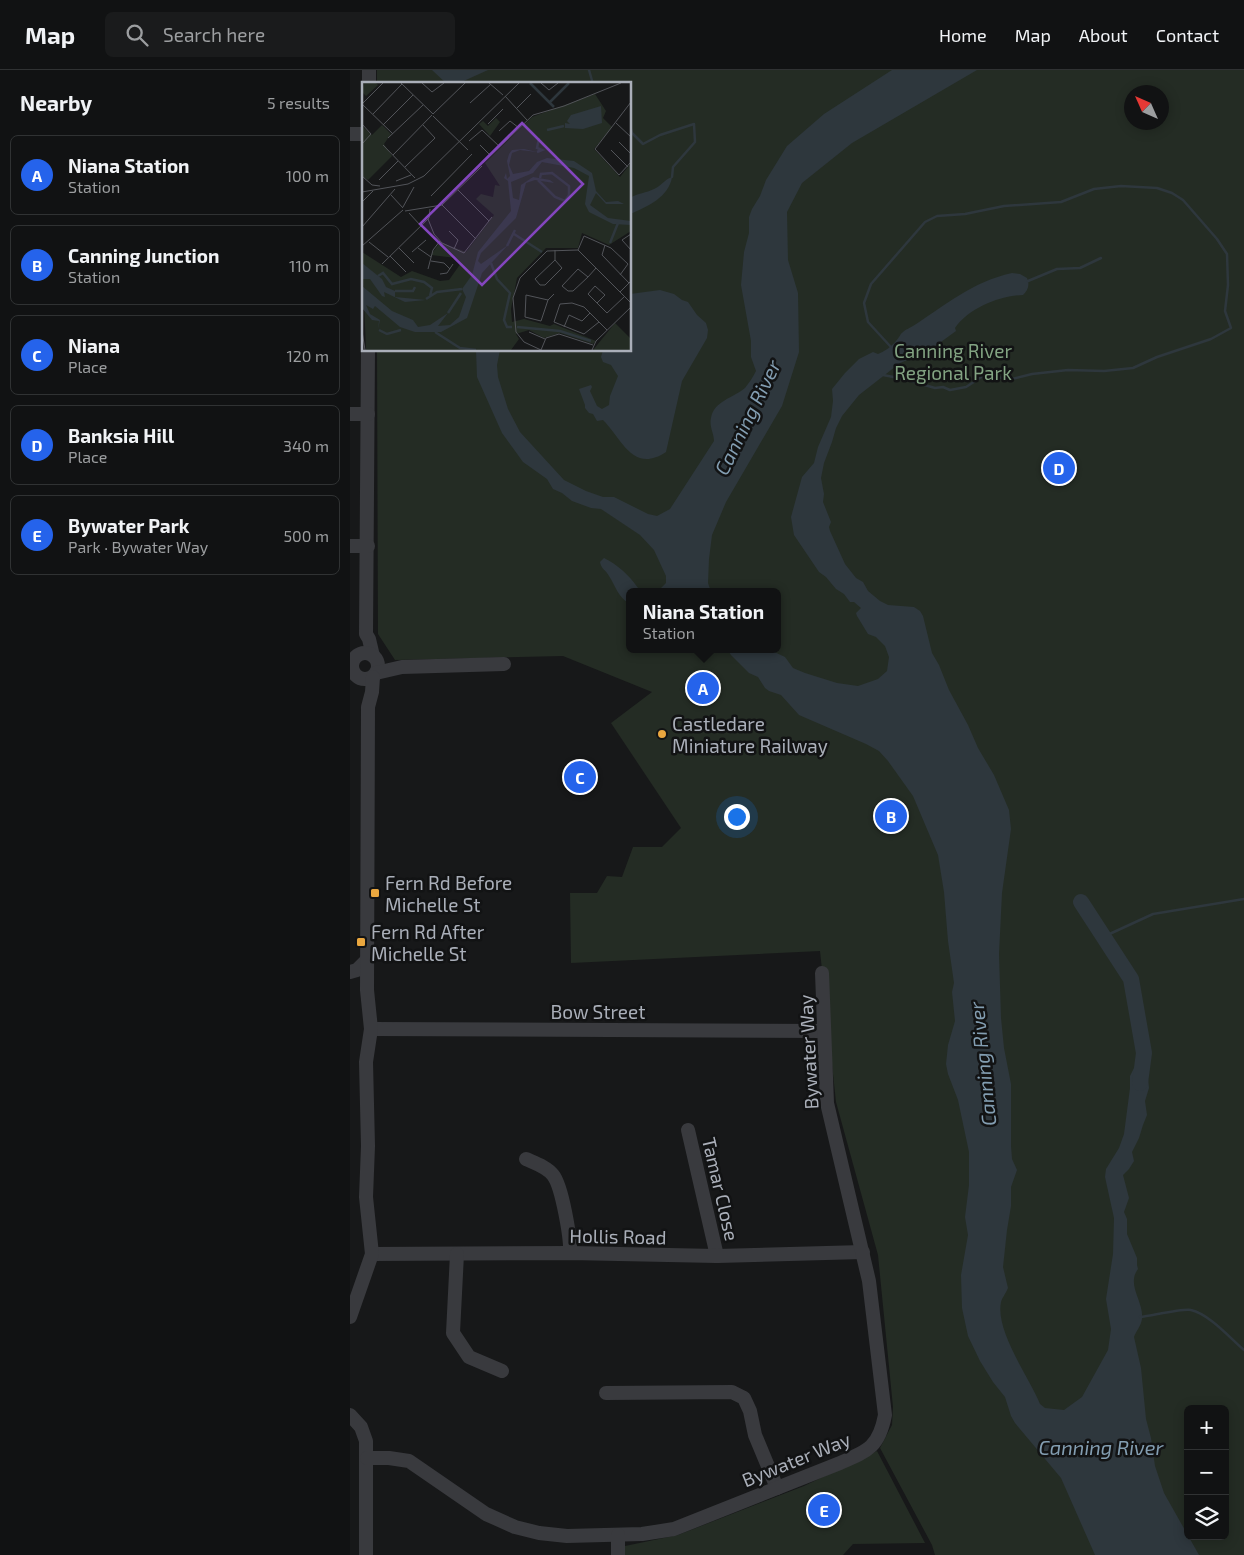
<!DOCTYPE html>
<html lang="en">
<head>
<meta charset="utf-8">
<style>
	body { margin:0; font-family:"Exo 2",sans-serif; background:#1a1b1c; color:#f1f3f6 }
	.controls { position:absolute; right:15px; bottom:15px; display:grid; overflow:hidden; border-radius:8px; box-shadow:0 2px 12px #0003 }
	.controls button { width:45px; height:45px; display:grid; place-items:center; padding:0; border:0; border-bottom:1px solid #303233; background:#111213; color:#f1f3f6; font:25px sans-serif }
	.compass { position:absolute; left:774px; top:15px; width:45px; height:45px; border-radius:50%; background:#111213; box-shadow:0 2px 12px #0003; rotate:315deg }
	.you { position:absolute; left:386px; top:746px; width:18px; height:18px; margin:-12px; border:4px solid #fff; border-radius:50%; background:#1a73e8; box-shadow:0 0 0 8px #1a73e833 }
	.badge { display:grid; place-items:center; width:32px; height:32px; border-radius:50%; background:#2563eb; color:#fff; font-size:16px; font-weight:700 }
	.pin { position:absolute; translate:-50% -50%; border:2px solid #fff; box-shadow:0 1px 5px #0006 }
	.popup { position:absolute; left:276px; top:518px; width:155px; height:65px; box-sizing:border-box; display:grid; place-content:center; border-radius:8px; background:#111213; filter:drop-shadow(0 1px 4px #0005); font-size:16px; white-space:nowrap; color:#9c9ea0 }
	.popup b { font-size:19px; color:#f1f3f6 }
	.popup::after { content:''; position:absolute; left:50%; top:100%; margin-left:-10px; border:10px solid transparent; border-top-color:#111213 }
	.list { margin:0; padding:0; list-style:none }
	h2 { display:flex; justify-content:space-between; align-items:center; height:65px; margin:0; padding:0 20px; font-size:21px }
	h2 small { font-size:16px; font-weight:400; color:#9c9ea0 }
	.list li { display:grid; grid-template-columns:32px 1fr auto; gap:15px; align-items:center; box-sizing:border-box; height:80px; margin:0 10px 10px; padding:0 10px; border:1px solid #303233; border-radius:8px }
	.list b { display:block; font-size:19px; white-space:nowrap }
	.list p { margin:0; font-size:16px; white-space:nowrap; color:#9c9ea0 }
	.list em { font-size:16px; font-style:normal; color:#9c9ea0 }
	.icon { flex:none; width:28px; height:28px; fill:none; stroke:currentColor; stroke-width:2; stroke-linecap:round; stroke-linejoin:round }
	.map { position:relative; flex:none; width:894px; height:1485px; overflow:hidden }
	header { display:flex; align-items:center; gap:30px; box-sizing:border-box; height:70px; padding:0 25px; background:#111213; border-bottom:1px solid #303233 }
	header strong { font-size:24px }
	nav { display:flex; gap:28px; margin-inline-start:auto; font-size:18px }
	.search { width:350px; height:45px; background:#1a1b1c; display:flex; align-items:center; gap:12px; box-sizing:border-box; padding:0 18px; border-radius:8px; color:#9c9ea0; font-size:19px }
	main { display:flex }
	aside { flex:1; background:#111213 }
	.map>svg:first-child { display:block }
	.green { fill:#242c24; fill-rule:evenodd }
	.water { fill:#2e373d }
	.lines { fill:none; stroke-linecap:round; stroke-linejoin:round }
	.stream { stroke:#2e373d; stroke-width:2.5 }
	.river { stroke:#2e373d; stroke-width:16 }
	.minor { stroke:#393a3e; stroke-width:14 }
	.poi-dot { fill:#eaa73f; stroke:#121314; stroke-width:2 }
	.labels { text-anchor:middle; dominant-baseline:central; stroke-width:5; stroke-linejoin:round; paint-order:stroke }
	.park-label { font-size:19px; fill:#82a382; stroke:#121314 }
	.poi-label { font-size:19px; fill:#aaafb9; stroke:#121314; text-anchor:start }
	.street-label { font-size:19px; fill:#aaafb9; stroke:#121314 }
	.water-label { font-size:20px; font-style:italic; fill:#839eb2; stroke:#121314 }
	.inset-river { fill:none; stroke:#2e373d; stroke-width:2.5 }
	.inset-road { fill:none; stroke:#525459; stroke-width:1 }
	.view { fill:#8446be; fill-opacity:0.15; stroke:#8446be; stroke-width:2.5 }
	.inset-edge { fill:none; stroke:#aaafb9; stroke-width:2.5 }
</style>
</head>
<body>
<header>
<strong>Map</strong>
<div class="search"><svg class="icon" aria-label="search" viewBox="0 0 24 24"><circle cx="10" cy="10" r="6"/><path d="M15 15l6 6"/></svg>Search here</div>
<nav><a>Home</a><a>Map</a><a>About</a><a>Contact</a></nav>
</header>
<main>
<aside>
<h2>Nearby<small>5 results</small></h2>
<ul class="list">
<li><span class="badge">A</span><div><b>Niana Station</b><p>Station</p></div><em>100 m</em></li>
<li><span class="badge">B</span><div><b>Canning Junction</b><p>Station</p></div><em>110 m</em></li>
<li><span class="badge">C</span><div><b>Niana</b><p>Place</p></div><em>120 m</em></li>
<li><span class="badge">D</span><div><b>Banksia Hill</b><p>Place</p></div><em>340 m</em></li>
<li><span class="badge">E</span><div><b>Bywater Park</b><p>Park · Bywater Way</p></div><em>500 m</em></li>
</ul>
</aside>
<div class="map">
<svg width="894" height="1485" viewBox="0 0 894 1485">
	<rect width="100%" height="100%" fill="#171819"/>
	<g class="green">
		<path d="M27,0H894V1485H585L582,1475L530,1378L542,1355L543,1337L528,1185L486,1032L470,881L221,893L220,823H247L257,806L272,807L283,777H312L331,758L261,653L302,622L213,586L45,590L28,564L27,280H280V14H27ZM782,22H812V52H782ZM279,522H427V579H279ZM838,1339H875V1466H838Z"/>
		<path d="M527,1381L575,1473L503,1474L493,1485H275V1476L328,1465L454,1416Z"/>
	</g>
	<g class="water">
		<path d="M82,0H138L107,14H97Z"/>
		<path d="M542,0H627L502,73L452,113L437,142L438,190L448,223L449,282L432,336L376,432L362,465L359,489L358,513L361,522H307L316,513V506L304,480L290,465L251,439L241,438L222,431L212,423L203,419L197,409L173,392L152,363L127,307L126,280H150L147,295L148,307L158,339L170,362L214,410L236,421L253,427H264L298,444L307,446L320,439L364,371C364,363 359,357 361,348C364,331 383,328 395,318C399,313 403,307 406,301L401,287V271L391,215L394,182L399,163V147L402,139L410,126L416,110L437,76L474,44Z"/>
		<path d="M322,107C319,127 297,137 280,144V128C288,123 296,123 304,119C311,116 315,109 322,107Z"/>
		<path d="M662,203L670,204L677,208C680,215 678,220 673,225C649,226 619,238 605,258L606,261L584,277L570,280L562,288L550,293L509,325L492,346L486,358L482,372L474,393L471,408L474,424L473,432L481,452L479,457L480,461L495,494L506,508L513,512L518,521L530,531L538,535L564,537L570,541L573,546L582,583L589,595L599,620L618,655L628,678L644,705L659,740L661,759L652,823L649,884L651,948L654,978L661,1014V1076L662,1089L667,1100L661,1117V1136L657,1160L653,1197L658,1218C656,1223 652,1228 651,1232C645,1261 679,1307 690,1334L695,1338L714,1340L732,1327L758,1280L761,1259L756,1229L763,1184L764,1148L755,1107L756,1099L769,1078L774,1064L780,1018V1006L786,994L793,993L797,999L799,1018L795,1031L797,1045L793,1055L789,1068L782,1082L784,1091L779,1099L773,1105L779,1128L774,1142L777,1149V1164L787,1188V1195L788,1199C776,1215 794,1231 792,1249C791,1256 786,1261 784,1267L791,1298L796,1349L801,1368L805,1396L814,1423L849,1485H745L711,1408L665,1353L661,1346L655,1327L643,1312L630,1291L618,1266L612,1238L611,1205L618,1165L615,1147L619,1115V1082L608,1030L598,1004L596,994L598,975L605,951L602,922L604,913L598,871L594,822L588,785L563,726L538,691L529,681L516,674L449,645L431,625L419,621L415,618L408,607L399,603L381,585L377,579H418L435,587L443,598L455,603L487,613L508,616L528,609L537,601L539,587L535,576L526,567L518,564L507,546L506,543L511,538L504,532H500L494,524L486,519L476,507L469,502L444,465L441,447L452,407L464,393L468,377L481,347L483,331L482,319L495,303L509,289L523,282L528,284C534,282 542,276 546,271C549,268 550,264 553,262C556,259 560,258 563,256C597,234 622,212 662,203Z"/>
		<path d="M310,220L324,224L332,230L338,232L347,245L356,253L358,260L357,268L332,311L316,382C283,404 272,369 253,350L247,351L243,344L239,343L235,338V335L229,319L241,315L242,317L240,321L247,336L252,339L259,335L260,326L268,306L261,295L253,292L251,287L253,280H280V224Z"/>
		<path d="M254,488C268,495 279,505 288,518H296L303,522H279V533C269,529 265,515 259,506C256,500 251,499 250,492Z"/>
	</g>
	<g class="lines">
		<g class="stream">
			<path d="M239,0L243,14"/>
			<path d="M280,55L282,63L293,74L310,65L344,54L345,72L323,97L322,107"/>
			<path d="M678,211L707,199L730,198L751,188"/>
			<path d="M533,305L554,309L585,318L593,317L600,320L616,317L633,306L642,305L658,310L682,304L718,300L754,301L783,298L807,287L861,269L881,258L875,241L878,215L877,184L867,169L833,130L822,123L807,118L771,116L744,119L711,132L654,136L615,144L587,146L575,152L521,214L514,233L518,252L540,276"/>
			<path d="M753,867L803,844L894,829"/>
			<path d="M790,1247C801,1246 833,1238 841,1240C859,1244 880,1268 894,1280"/>
		</g>
		<path class="river" d="M731,832L781,909L794,983L790,1013"/>
		<g class="minor">
			<path d="M19,14V0"/>
			<path d="M0,64H14"/>
			<path d="M18,280L16,564L19,569L23,586"/>
			<path d="M0,344H18"/>
			<path d="M0,476H18"/>
			<circle cx="15" cy="596" r="13"/>
			<path d="M26,603L52,597L154,594"/>
			<path d="M0,902L7,900L18,889"/>
			<path d="M21,959L474,961"/>
			<path d="M338,1060L367,1186"/>
			<path d="M176,1089C185,1093 197,1097 203,1105C212,1116 221,1169 220,1183"/>
			<path d="M22,1184L220,1183L367,1186L513,1182"/>
			<path d="M107,1184L103,1263L119,1287L152,1301"/>
			<path d="M0,1247L22,1184L16,1127L18,1076L16,992L21,959L17,920L18,637L22,622L23,607"/>
			<path d="M256,1323L382,1322L394,1328L400,1341L405,1365L427,1418"/>
			<path d="M0,1345L11,1357L16,1371V1485"/>
			<path d="M17,1388H39L59,1391L136,1444L165,1457L189,1463L217,1466L292,1464L324,1459L490,1393C518,1381 529,1377 535,1345L519,1211L477,1033L472,903"/>
			<path d="M268,1465V1485"/>
		</g>
	</g>
	<g class="poi-dot">
		<circle cx="312" cy="664" r="5"/>
		<rect x="20" y="818" width="10" height="10" rx="2.5"/>
		<rect x="6" y="867" width="10" height="10" rx="2.5"/>
	</g>
	<g class="labels">
		<g class="park-label">
			<text x="603" y="280">Canning River<tspan x="603" dy="22">Regional Park</tspan></text>
		</g>
		<g class="poi-label">
			<text x="322" y="653">Castledare<tspan x="322" dy="22">Miniature Railway</tspan></text>
			<text x="35" y="812">Fern Rd Before<tspan x="35" dy="22">Michelle St</tspan></text>
			<text x="21" y="861">Fern Rd After<tspan x="21" dy="22">Michelle St</tspan></text>
		</g>
		<g class="street-label">
			<text x="248" y="941">Bow Street</text>
			<text transform="translate(458 982) rotate(-93)">Bywater Way</text>
			<text transform="translate(371 1119) rotate(77)">Tamar Close</text>
			<text transform="translate(268 1166) rotate(1)">Hollis Road</text>
			<text transform="translate(446 1389) rotate(-22)">Bywater Way</text>
		</g>
		<g class="water-label">
			<text transform="translate(397 347) rotate(-64)">Canning River</text>
			<text transform="translate(632 994) rotate(-96)">Canning River</text>
			<text x="751" y="1377">Canning River</text>
		</g>
	</g>
	<g transform="translate(12 12)">
		<rect width="269" height="269" fill="#171819"/>
		<path d="M2,1H14L16,3L4,14L0,10ZM233,12L244,29L241,36L250,45L232,67L258,95L269,81V149L247,163L220,151L216,166H184L155,196L149,227L150,240L162,237L188,244L192,242L234,259L231,262L198,251L182,256L167,248L154,252L157,257L149,268H4L0,170L39,195L50,189L78,199L87,198L99,181L94,176L69,173L78,160L104,170L132,133L114,117L119,112L131,115L133,103L138,104L123,81L170,35ZM134,36L138,40L128,54L117,42L121,39L126,44ZM20,43L29,52L22,62L30,74L6,98L0,94V44L10,53ZM253,241L269,257V268H231Z" fill="#242c24"/>
		<path d="M239,24L240,41L221,47L203,46V41L208,42L205,39L209,33ZM162,67L175,70L158,68L150,71L147,83L151,92L167,89L175,80L185,76L212,79L230,91L234,109L244,120L256,119L262,122H244L234,111L228,123L246,136L269,139V143L251,142L227,130L223,122L227,94L212,86L180,80L171,91L149,100L151,116L157,118L159,103L171,95L188,98L192,101L173,98L164,101L154,136L119,171L116,179L119,182L146,163L120,191L105,236L79,250H53L38,245L13,224L11,227L4,223L8,232L18,238L16,247L17,239L10,238L0,226V204L30,229L51,238L56,245L68,243L86,231L76,244L88,243L97,235L104,215L100,207L110,193L116,170L149,129L146,99L142,96L144,91L145,97L148,94L145,79L147,72L150,68ZM0,181L20,197L24,205L33,209V215L64,218L43,220L22,210L23,215L20,214L8,197H0Z" fill="#2e373d"/>
		<path class="inset-river" d="M168,1L192,25M188,20L207,1M185,48L202,44M175,70L180,68L175,66L177,56M176,98L193,115L203,119L207,113V104L190,91L179,92L178,96M152,152L180,170M248,161L256,141M145,164L153,148M129,181L135,197L148,211L142,238L145,245H150M16,194L21,191L30,202L49,197L62,200L70,206L68,214M33,209H51L53,205M64,217L75,210L100,207M86,231L99,211M155,245L198,249L229,259M17,248L25,252L39,248M73,250L98,266L114,268"/>
		<path class="inset-road" d="M39,1L71,32M60,1L70,10L82,1M127,1L141,13M179,1L187,8L196,1M143,14L165,38M269,20L233,67L257,93L269,80M108,21L129,2M0,22L31,52M0,22L21,1M154,27L169,12M11,32L40,2M71,32L103,1M71,34L106,68M254,41L269,55M0,42L9,52L0,62M126,42L141,27M21,43L51,13M137,49L148,39L157,46M26,56L61,23M107,59L120,48L138,65M257,60L269,72M21,63L53,96M118,63L129,74M249,68L266,85M31,73L70,33M121,81L171,33L202,24L259,1M43,85L73,56L61,43M0,94L10,103L18,104M17,98L36,79M34,99L49,93M96,108L127,139M0,110L46,102L62,94L157,1M29,113L41,126M69,114L110,72M0,120L11,109M80,123L114,157M41,125L52,105M43,129L80,123L120,84M47,131L59,144M66,137L72,152L80,161L102,171L130,135M0,145L33,107M87,149L96,158L92,167M269,152L260,158L269,168M7,160L26,175M243,163L240,173L267,201M0,164L41,128M37,166L52,181M56,166L69,175M216,168L222,154L249,166L266,182L258,193M50,170L64,158M28,174L44,190M193,178L173,197L178,203H183L200,186L193,178V168M69,179L82,181L88,187M20,182L67,136L68,127M66,187L71,168L78,159M78,192L85,191L91,182M226,195L216,187L200,204L206,209H211L226,195L234,186M258,210L269,199M186,218L164,213L163,235L179,239L186,218L192,212M235,221L243,213L233,204L226,212L245,231L262,215M237,240L222,252L192,240L198,222L210,221L222,225L245,248M202,245L207,233L220,239L228,231M0,249L3,268M167,250L183,257M179,268L162,260L154,250L151,216L158,196L185,169L216,168L269,221M179,268L184,256L197,252L231,263M230,268L234,259L269,225"/>
		<path class="view" d="M160,41L221,102L120,203L58,142Z"/>
		<rect width="269" height="269" class="inset-edge"/>
	</g>
</svg>
<div class="controls">
<button>+</button>
<button>−</button>
<button><svg class="icon" aria-label="layers" viewBox="0 0 24 24"><path d="M12 4l9 5-9 5-9-5zM3 14l9 5 9-5"/></svg></button>
</div>
<svg class="compass" viewBox="-18 -18 36 36"><path d="M0-13l5 13h-10z" fill="#e53935"/><path d="M0 13l5-13h-10z" fill="#9c9ea0"/></svg>
<div class="you"></div>
<div class="pin badge" style="left:353px;top:618px">A</div>
<div class="popup"><b>Niana Station</b>Station</div>
<div class="pin badge" style="left:541px;top:746px">B</div>
<div class="pin badge" style="left:230px;top:707px">C</div>
<div class="pin badge" style="left:709px;top:398px">D</div>
<div class="pin badge" style="left:474px;top:1440px">E</div>
</div>
</main>
</body>
</html>
